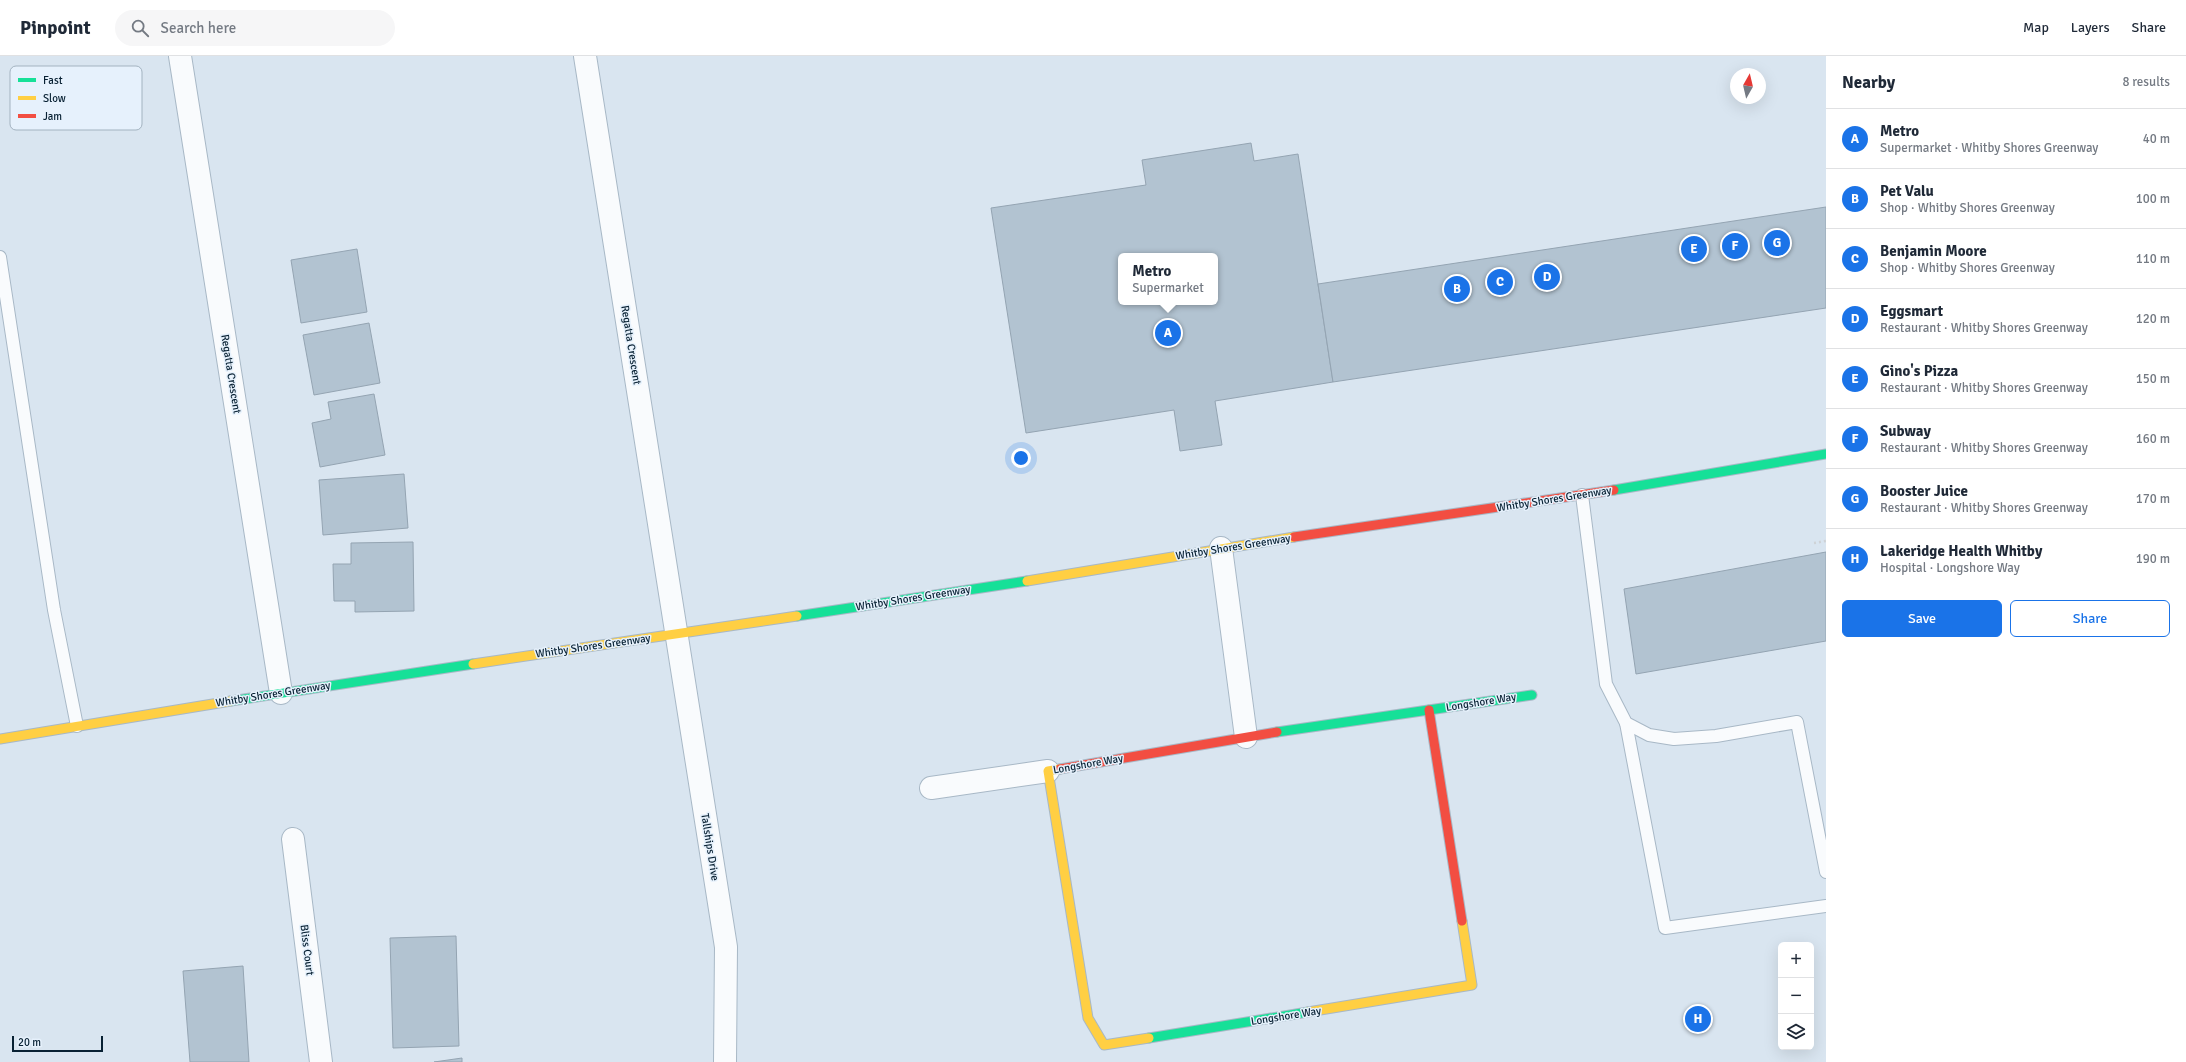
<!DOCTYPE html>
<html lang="en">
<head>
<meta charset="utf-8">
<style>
	body { margin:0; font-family:Signika,sans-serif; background:#f6f6f7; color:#1f2937 }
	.controls { position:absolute; right:12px; bottom:12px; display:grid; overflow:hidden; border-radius:6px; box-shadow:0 4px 16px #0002 }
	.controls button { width:36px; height:36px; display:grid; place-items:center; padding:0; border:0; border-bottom:1px solid #e0e1e3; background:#fff; color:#1f2937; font:20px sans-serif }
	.compass { position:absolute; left:1730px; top:12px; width:36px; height:36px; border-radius:50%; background:#fff; box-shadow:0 4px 16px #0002; rotate:8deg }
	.scale { position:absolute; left:12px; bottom:10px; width:91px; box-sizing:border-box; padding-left:4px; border:2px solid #082133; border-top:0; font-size:11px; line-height:14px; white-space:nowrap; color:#082133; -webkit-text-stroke:3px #e6f1fc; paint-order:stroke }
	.you { position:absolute; left:1021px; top:402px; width:14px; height:14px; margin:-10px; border:3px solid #fff; border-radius:50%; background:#1a73e8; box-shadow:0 0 0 6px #1a73e833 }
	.badge { display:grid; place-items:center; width:26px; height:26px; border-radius:50%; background:#1a73e8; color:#fff; font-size:13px; font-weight:700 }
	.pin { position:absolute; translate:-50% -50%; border:2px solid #fff; box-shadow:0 1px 4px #0006 }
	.popup { position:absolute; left:1118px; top:197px; width:100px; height:52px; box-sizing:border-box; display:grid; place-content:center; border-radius:6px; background:#fff; filter:drop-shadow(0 1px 3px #0005); font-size:13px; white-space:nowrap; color:#747a83 }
	.popup b { font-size:15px; color:#1f2937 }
	.popup::after { content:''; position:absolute; left:50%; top:100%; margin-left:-8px; border:8px solid transparent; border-top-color:#fff }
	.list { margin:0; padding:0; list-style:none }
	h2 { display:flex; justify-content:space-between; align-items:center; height:52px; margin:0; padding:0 16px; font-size:17px }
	h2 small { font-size:13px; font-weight:400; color:#747a83 }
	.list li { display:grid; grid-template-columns:26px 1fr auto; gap:12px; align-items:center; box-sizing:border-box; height:60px; padding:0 16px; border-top:1px solid #e0e1e3 }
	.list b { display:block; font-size:15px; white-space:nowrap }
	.list p { margin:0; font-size:13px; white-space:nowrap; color:#747a83 }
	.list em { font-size:13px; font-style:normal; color:#747a83 }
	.actions { display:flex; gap:8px; padding:12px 16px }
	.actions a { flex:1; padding:9px 0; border:1px solid #1a73e8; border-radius:6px; text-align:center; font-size:14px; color:#1a73e8 }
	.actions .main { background:#1a73e8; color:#fff }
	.icon { flex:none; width:22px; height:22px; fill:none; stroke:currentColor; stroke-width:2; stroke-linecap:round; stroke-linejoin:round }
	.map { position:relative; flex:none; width:1826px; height:1006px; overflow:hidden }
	header { display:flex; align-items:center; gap:24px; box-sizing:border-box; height:56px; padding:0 20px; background:#fff; border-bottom:1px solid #e0e1e3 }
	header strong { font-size:19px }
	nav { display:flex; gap:22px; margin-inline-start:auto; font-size:14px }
	.search { width:280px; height:36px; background:#f6f6f7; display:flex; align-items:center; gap:10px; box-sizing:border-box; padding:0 14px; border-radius:22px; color:#747a83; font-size:15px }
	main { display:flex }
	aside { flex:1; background:#fff }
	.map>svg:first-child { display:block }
	.building { fill:#b2c3d1; stroke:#94a4b2; fill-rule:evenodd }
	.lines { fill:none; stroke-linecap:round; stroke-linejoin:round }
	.lane-casing { stroke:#a8b8c6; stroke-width:14 }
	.street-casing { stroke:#a8b8c6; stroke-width:24 }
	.fast-casing { stroke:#a8b8c6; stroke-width:11 }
	.slow-casing { stroke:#a8b8c6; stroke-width:11 }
	.jam-casing { stroke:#a8b8c6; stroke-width:11 }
	.path { stroke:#ced2d6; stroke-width:2.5; stroke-dasharray:2 3; stroke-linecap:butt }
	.lane { stroke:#f9fbfd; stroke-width:12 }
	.street { stroke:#f9fbfd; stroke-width:22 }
	.fast { stroke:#16e098; stroke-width:9 }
	.slow { stroke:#ffcf43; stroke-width:9 }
	.jam { stroke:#f24e42; stroke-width:9 }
	.labels { text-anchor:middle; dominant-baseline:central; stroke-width:3; stroke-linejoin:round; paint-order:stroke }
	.street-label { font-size:11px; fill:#082133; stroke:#e6f1fc }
	.key { fill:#e6f1fc; stroke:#a3b3c0; stroke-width:1 }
	.key-label { font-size:11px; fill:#082133 }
</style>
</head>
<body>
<header>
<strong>Pinpoint</strong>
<div class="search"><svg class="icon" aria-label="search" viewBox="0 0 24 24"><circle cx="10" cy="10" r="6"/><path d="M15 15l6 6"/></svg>Search here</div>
<nav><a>Map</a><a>Layers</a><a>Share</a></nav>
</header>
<main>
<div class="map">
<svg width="1826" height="1006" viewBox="0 0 1826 1006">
	<rect width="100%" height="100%" fill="#d9e5f0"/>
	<g class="building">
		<path d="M1251,87L1254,105L1298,98L1333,326L1215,345L1222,389L1180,395L1174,354L1026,377L991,152L1146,129L1142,104ZM1121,200H1215V246H1121Z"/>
		<path d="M1826,151V252L1333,326L1318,228Z"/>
		<path d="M357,193L367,256L301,267L291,204Z"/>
		<path d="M369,267L380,327L314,339L303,279Z"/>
		<path d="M374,338L385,399L320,411L312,367L331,363L328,346Z"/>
		<path d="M404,418L408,472L323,479L319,424Z"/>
		<path d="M413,486L414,555L355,556V545H334L333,508H351V487Z"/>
		<path d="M1826,496V585L1636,618L1624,533Z"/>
		<path d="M456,880L459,990L393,992L390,882Z"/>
		<path d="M243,910L249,1006H190L183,915Z"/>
		<path d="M462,1002V1006H434Z"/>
	</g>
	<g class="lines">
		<defs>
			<g id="lane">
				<path d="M0,201L54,554L77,670"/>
				<path d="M1582,439L1606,628L1626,667L1649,679L1674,683L1716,680L1797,666L1826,816"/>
				<path d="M1626,667L1665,872L1826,850"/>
			</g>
			<g id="street">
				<path d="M180,0L281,637"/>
				<path d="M585,0L726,891L725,1006"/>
				<path d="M1221,492L1246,681"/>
				<path d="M931,732L1048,715"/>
				<path d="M293,783L321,1006"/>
			</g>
			<g id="fast">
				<path d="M1614,434L1826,398"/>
				<path d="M797,560L1027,525"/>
				<path d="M231,645L473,608"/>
				<path d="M1277,676L1532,639"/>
				<path d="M1149,982L1308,956"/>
			</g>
			<g id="slow">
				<path d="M1027,525L1294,481"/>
				<path d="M473,608L797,560"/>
				<path d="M0,683L231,645"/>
				<path d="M1060,713L1048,715L1088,962L1104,989L1149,982"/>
				<path d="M1308,956L1472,929L1462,865"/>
			</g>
			<g id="jam">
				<path d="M1294,481L1614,434"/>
				<path d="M1429,654L1462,865"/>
				<path d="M1060,713L1277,676"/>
			</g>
		</defs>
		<use href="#lane" class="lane-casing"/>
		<use href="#street" class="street-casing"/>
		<use href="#fast" class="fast-casing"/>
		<use href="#slow" class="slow-casing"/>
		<use href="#jam" class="jam-casing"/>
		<path class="path" d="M1814,487L1826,485"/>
		<use href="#lane" class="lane"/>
		<use href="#street" class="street"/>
		<use href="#fast" class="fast"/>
		<use href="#slow" class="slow"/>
		<use href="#jam" class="jam"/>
	</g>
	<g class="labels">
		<g class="street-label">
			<text transform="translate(631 289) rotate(81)">Regatta Crescent</text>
			<text transform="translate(231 318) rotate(81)">Regatta Crescent</text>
			<text transform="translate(1554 443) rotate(-9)">Whitby Shores Greenway</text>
			<text transform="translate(1233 491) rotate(-9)">Whitby Shores Greenway</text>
			<text transform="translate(913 542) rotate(-9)">Whitby Shores Greenway</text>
			<text transform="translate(593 590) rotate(-8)">Whitby Shores Greenway</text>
			<text transform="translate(273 638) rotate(-9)">Whitby Shores Greenway</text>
			<text transform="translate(1481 646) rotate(-9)">Longshore Way</text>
			<text transform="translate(1088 708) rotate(-10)">Longshore Way</text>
			<text transform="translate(710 791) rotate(81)">Tallships Drive</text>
			<text transform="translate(307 894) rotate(83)">Bliss Court</text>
			<text transform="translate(1286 960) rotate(-9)">Longshore Way</text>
		</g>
	</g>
	<rect x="10" y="10" width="132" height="64" rx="6" class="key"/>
	<rect x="18" y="22" width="18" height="4" fill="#16e098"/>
	<rect x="18" y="40" width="18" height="4" fill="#ffcf43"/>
	<rect x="18" y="58" width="18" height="4" fill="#f24e42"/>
	<g class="key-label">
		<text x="43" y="28">Fast</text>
		<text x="43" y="46">Slow</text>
		<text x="43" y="64">Jam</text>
	</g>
</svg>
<div class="controls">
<button>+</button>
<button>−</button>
<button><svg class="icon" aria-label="layers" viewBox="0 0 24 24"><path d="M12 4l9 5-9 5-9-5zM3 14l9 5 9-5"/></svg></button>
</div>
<svg class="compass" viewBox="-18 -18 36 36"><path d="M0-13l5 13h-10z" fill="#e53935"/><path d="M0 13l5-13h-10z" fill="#747a83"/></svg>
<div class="scale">20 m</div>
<div class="you"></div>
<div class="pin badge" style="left:1168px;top:277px">A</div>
<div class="popup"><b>Metro</b>Supermarket</div>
<div class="pin badge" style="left:1457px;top:233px">B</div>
<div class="pin badge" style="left:1500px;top:226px">C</div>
<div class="pin badge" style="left:1547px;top:221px">D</div>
<div class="pin badge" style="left:1694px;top:193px">E</div>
<div class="pin badge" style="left:1735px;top:190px">F</div>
<div class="pin badge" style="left:1777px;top:187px">G</div>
<div class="pin badge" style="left:1698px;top:963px">H</div>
</div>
<aside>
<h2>Nearby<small>8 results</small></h2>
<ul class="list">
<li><span class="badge">A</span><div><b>Metro</b><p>Supermarket · Whitby Shores Greenway</p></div><em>40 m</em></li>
<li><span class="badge">B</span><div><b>Pet Valu</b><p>Shop · Whitby Shores Greenway</p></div><em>100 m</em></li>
<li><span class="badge">C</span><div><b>Benjamin Moore</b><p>Shop · Whitby Shores Greenway</p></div><em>110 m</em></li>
<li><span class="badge">D</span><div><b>Eggsmart</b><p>Restaurant · Whitby Shores Greenway</p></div><em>120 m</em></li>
<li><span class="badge">E</span><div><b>Gino's Pizza</b><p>Restaurant · Whitby Shores Greenway</p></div><em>150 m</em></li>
<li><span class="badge">F</span><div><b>Subway</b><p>Restaurant · Whitby Shores Greenway</p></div><em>160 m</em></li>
<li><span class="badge">G</span><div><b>Booster Juice</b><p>Restaurant · Whitby Shores Greenway</p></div><em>170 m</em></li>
<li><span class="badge">H</span><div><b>Lakeridge Health Whitby</b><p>Hospital · Longshore Way</p></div><em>190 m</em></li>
</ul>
<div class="actions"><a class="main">Save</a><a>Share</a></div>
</aside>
</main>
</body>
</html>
